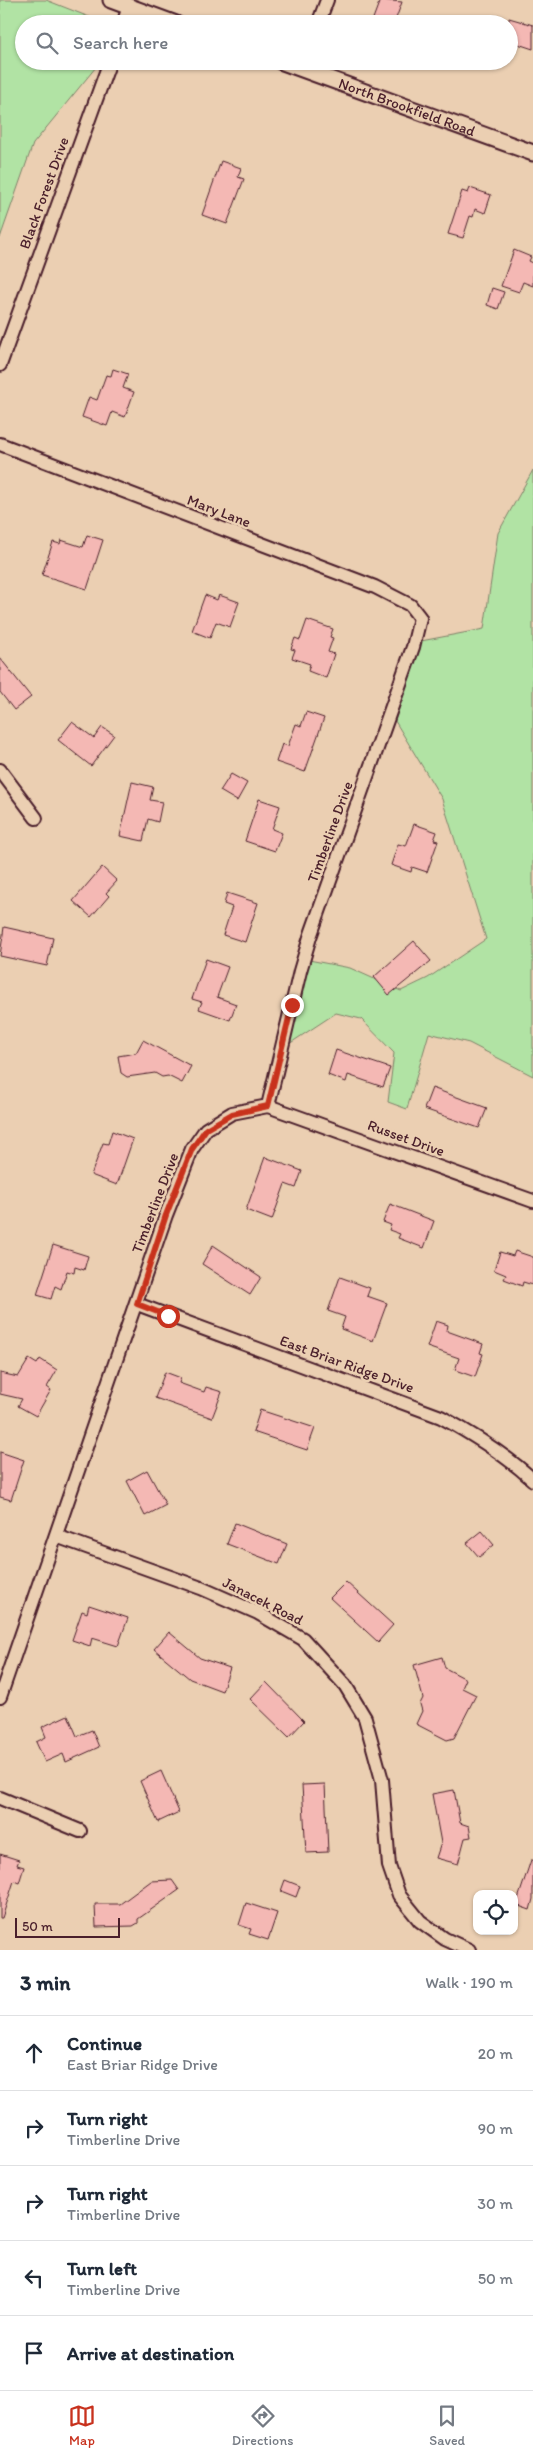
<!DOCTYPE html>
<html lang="en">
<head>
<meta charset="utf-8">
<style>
	body { margin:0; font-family:Itim,sans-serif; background:#f6f6f7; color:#1f2937 }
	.controls { position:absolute; right:15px; bottom:15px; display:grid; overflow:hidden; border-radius:10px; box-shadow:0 1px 4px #0004 }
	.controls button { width:45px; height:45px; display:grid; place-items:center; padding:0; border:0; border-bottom:1px solid #e0e1e3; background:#fff; color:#1f2937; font:25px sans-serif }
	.scale { position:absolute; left:15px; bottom:12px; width:105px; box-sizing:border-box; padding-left:5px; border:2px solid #4a1f2b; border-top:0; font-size:14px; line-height:18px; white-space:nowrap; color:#4a1f2b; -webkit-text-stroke:4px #ebcfb2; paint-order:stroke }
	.stop { position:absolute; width:15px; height:15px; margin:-11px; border:4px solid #c8321e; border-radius:50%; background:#fff }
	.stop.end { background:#c8321e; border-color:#fff; box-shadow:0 1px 5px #0008 }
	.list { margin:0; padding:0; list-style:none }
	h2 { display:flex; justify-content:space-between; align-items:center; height:65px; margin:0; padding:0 20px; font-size:21px }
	h2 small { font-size:16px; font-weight:400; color:#747a83 }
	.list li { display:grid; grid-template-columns:32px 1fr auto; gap:15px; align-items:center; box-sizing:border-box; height:75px; padding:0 20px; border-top:1px solid #e0e1e3 }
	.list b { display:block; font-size:19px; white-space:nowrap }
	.list p { margin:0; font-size:16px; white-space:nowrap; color:#747a83 }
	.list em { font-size:16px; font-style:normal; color:#747a83 }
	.icon { flex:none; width:28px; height:28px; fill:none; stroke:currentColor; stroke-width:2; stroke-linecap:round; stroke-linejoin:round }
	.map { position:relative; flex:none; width:533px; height:1950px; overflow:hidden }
	.search { position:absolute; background:#fff; box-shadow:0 1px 4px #0004; left:15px; right:15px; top:15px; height:55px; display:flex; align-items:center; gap:12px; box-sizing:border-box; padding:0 18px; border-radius:28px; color:#747a83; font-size:19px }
	.sheet { height:440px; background:#fff }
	nav { display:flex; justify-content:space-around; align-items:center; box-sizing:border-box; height:70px; border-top:1px solid #e0e1e3; background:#fff; font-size:14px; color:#747a83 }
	nav a { display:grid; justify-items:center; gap:2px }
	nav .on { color:#c8321e }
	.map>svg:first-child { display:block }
	.green { fill:#b1e3a4; stroke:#7e8168 }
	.building { fill:#f4b8b4; stroke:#4a1f2b }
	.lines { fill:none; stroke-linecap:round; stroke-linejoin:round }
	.minor-casing { stroke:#4a1f2b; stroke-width:16 }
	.tertiary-casing { stroke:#4a1f2b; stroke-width:19 }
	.minor { stroke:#ebcfb2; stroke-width:12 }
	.tertiary { stroke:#ebcfb2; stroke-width:15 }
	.route { stroke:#c8321e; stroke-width:6 }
	.labels { text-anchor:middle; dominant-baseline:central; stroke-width:5; stroke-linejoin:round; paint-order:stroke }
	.street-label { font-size:15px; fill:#4a1f2b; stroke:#ebcfb2 }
</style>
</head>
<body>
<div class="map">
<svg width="533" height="1950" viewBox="0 0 533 1950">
	<rect width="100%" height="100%" fill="#ebcfb2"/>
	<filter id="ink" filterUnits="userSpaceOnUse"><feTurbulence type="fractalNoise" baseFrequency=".02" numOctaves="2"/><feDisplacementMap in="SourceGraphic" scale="10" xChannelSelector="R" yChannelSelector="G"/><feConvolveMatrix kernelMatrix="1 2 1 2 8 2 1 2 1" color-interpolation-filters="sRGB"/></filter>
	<g filter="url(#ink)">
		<g class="green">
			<path d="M0,0H46L107,24H24V61H98L96,67L33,144L0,238Z"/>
			<path d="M533,470V1076L469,1043L429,1033L407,1109L388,1102L394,1053L361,1019L336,1013L289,1044L309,960L350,968L401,991L428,978L486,939L442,799L395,721L421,641L484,629L498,533Z"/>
		</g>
		<g class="building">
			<path d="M380,0L402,2L394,24H371Z"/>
			<path d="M509,18L533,25V49L509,41Z"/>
			<path d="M221,161L241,168L238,177L244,179L227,224L202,215Z"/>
			<path d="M470,188L491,195L485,213L475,209L473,217L470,216L463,238L448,234L462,191L468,193Z"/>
			<path d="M514,250L531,257L529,261L533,263V286L523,282L519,292L501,286Z"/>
			<path d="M492,288L504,292L498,309L487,305Z"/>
			<path d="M113,369L128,374L123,388L134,392L125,417L112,412L107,426L82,417L89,397L97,400L106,375L111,376Z"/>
			<path d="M87,535L103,540L87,589L42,575L53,542L60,544L61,540L83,547Z"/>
			<path d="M205,595L217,600L219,595L239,602L230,627L216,622L210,638L192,631Z"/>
			<path d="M307,620L333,629L330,637L333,638L328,652L334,654L326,678L308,671L310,664L292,658L295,650L291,649L295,638L300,640Z"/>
			<path d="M0,658L31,697L14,710L0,692Z"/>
			<path d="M306,712L324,718L305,772L276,762L282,744L288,746L296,724L301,726Z"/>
			<path d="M72,722L94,738L102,727L114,735L91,766L58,740Z"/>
			<path d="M231,774L247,783L237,801L220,791Z"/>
			<path d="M132,782L153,787L150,800L162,802L158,822L148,819L143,841L120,836Z"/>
			<path d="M259,799L280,806L272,829L282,833L275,851L245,841Z"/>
			<path d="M414,824L437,832L434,840L438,841L427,872L412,867L411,872L391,865L398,844L406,846Z"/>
			<path d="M102,867L117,881L106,893L109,896L91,917L73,901Z"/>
			<path d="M227,893L258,903L245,942L223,935L232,907L224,904Z"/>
			<path d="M4,927L53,938L47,966L0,956Z"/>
			<path d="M414,941L431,961L389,995L374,977Z"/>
			<path d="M206,959L228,967L217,997L236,1004L230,1020L199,1009L202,1002L192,999Z"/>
			<path d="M143,1040L191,1066L182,1083L168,1076L162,1077L155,1073L127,1077L121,1073L118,1056L136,1053Z"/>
			<path d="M336,1050L390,1068L383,1087L348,1075L346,1082L328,1075Z"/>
			<path d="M432,1088L487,1108L479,1128L424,1109Z"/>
			<path d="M112,1131L133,1139L117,1185L91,1175L103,1143L108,1144Z"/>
			<path d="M265,1157L302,1171L296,1188L285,1184L272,1220L246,1210Z"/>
			<path d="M390,1204L434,1221L424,1248L398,1238L400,1234L389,1230L391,1225L383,1222Z"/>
			<path d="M53,1245L88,1256L84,1270L75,1267L74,1273L67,1271L61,1289L55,1286L51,1299L37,1295Z"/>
			<path d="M213,1245L261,1277L250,1295L202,1264Z"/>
			<path d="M515,1251L533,1257V1285L523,1282L522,1286L504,1279L506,1275L494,1270L500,1252L513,1256Z"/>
			<path d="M340,1277L370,1288L367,1296L387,1303L373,1341L341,1329L345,1317L328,1311Z"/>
			<path d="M436,1321L448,1325L447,1331L483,1344L480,1353L483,1354L475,1377L455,1370L459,1358L427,1347Z"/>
			<path d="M29,1359L37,1364L40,1359L57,1370L47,1387L51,1390L36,1416L18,1406L22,1399L0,1394V1373L18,1377Z"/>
			<path d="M165,1372L181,1378L179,1383L204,1392L206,1387L222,1392L212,1418L155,1398Z"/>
			<path d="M260,1410L315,1428L307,1450L253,1432Z"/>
			<path d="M0,1452L24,1460L11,1500L0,1497Z"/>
			<path d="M147,1470L166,1505L145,1516L127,1481Z"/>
			<path d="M235,1523L287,1544L279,1564L227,1544Z"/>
			<path d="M482,1531L494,1545L479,1557L467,1543Z"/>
			<path d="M346,1582L393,1625L378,1642L330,1598Z"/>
			<path d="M89,1605L128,1618L118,1646L92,1638L90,1646L72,1640L82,1611L87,1613Z"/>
			<path d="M169,1632L200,1658L230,1668L222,1691L190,1679L154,1649Z"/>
			<path d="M442,1657L445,1668L466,1679L462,1688L476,1695L454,1738L447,1740L416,1724L422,1711L420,1704L423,1698L414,1665Z"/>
			<path d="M266,1682L304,1721L289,1737L250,1699Z"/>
			<path d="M68,1715L77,1736L92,1730L99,1747L66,1762L63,1754L45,1762L36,1742L46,1737L42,1727Z"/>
			<path d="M161,1771L179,1812L158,1822L140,1781Z"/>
			<path d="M325,1784L328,1852L306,1853L302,1785Z"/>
			<path d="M454,1790L460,1823L469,1826L471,1837L465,1838L458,1864L436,1858L441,1843L432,1794Z"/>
			<path d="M0,1854L19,1860L17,1865L24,1867L19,1883L14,1881L2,1918H0Z"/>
			<path d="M531,1860H533V1899L530,1910L516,1905Z"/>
			<path d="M172,1880L179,1890L138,1919V1923L133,1926L96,1927L95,1904H120L151,1881Z"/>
			<path d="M285,1880L300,1886L296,1897L281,1891Z"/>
			<path d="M246,1903L277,1913L268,1940L249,1934L251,1929L239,1925Z"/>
		</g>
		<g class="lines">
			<defs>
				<g id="minor">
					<path d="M123,24L129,7"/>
					<path d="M318,24L327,0"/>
					<path d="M0,365L110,61"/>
					<path d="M0,444L375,587L410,605L420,618L413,647L310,937L300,971L268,1106L232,1113L206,1129L192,1149L166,1215L0,1697"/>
					<path d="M0,770L36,818"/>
					<path d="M268,1106L533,1201"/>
					<path d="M137,1304L441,1417C474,1435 505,1454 533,1480"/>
					<path d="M56,1536L201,1588L258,1613L303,1639L345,1685L365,1718L382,1780L389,1866L399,1895L420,1921L445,1939L469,1950"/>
					<path d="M0,1798L80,1831"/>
				</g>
				<g id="tertiary">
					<path d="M111,0L176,24"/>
					<path id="s1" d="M280,61L533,153"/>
				</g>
			</defs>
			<use href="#minor" class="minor-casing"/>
			<use href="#tertiary" class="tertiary-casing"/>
			<use href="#minor" class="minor"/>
			<use href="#tertiary" class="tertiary"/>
		</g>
	</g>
	<g class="lines" filter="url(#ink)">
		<path class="route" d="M168,1316L137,1304L166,1215L192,1149L206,1129L232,1114L268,1106L292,1005"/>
	</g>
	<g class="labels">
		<g class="street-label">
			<text stroke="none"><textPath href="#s1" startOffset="135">North Brookfield Road</textPath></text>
			<text transform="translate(44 193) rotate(-70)">Black Forest Drive</text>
			<text transform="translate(219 511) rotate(21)">Mary Lane</text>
			<text transform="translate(330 832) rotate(-70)">Timberline Drive</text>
			<text transform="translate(406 1138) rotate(20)">Russet Drive</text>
			<text transform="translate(155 1203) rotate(-69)">Timberline Drive</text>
			<text transform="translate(347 1364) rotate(20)">East Briar Ridge Drive</text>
			<text transform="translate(263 1601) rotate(27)">Janacek Road</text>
		</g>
	</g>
</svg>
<div class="controls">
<button><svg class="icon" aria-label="locate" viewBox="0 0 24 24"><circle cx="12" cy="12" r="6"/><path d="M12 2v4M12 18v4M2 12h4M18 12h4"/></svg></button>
</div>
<div class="scale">50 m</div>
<div class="stop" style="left:168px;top:1316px"></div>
<div class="stop end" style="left:292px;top:1005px"></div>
<div class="search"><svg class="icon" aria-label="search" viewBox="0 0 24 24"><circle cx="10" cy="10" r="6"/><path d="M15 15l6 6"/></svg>Search here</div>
</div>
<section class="sheet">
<h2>3 min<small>Walk · 190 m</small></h2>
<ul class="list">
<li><svg class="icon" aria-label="ahead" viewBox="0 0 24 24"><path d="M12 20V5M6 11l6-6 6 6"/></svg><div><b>Continue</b><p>East Briar Ridge Drive</p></div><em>20 m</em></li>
<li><svg class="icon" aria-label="right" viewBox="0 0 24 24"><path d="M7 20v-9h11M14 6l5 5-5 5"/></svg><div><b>Turn right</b><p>Timberline Drive</p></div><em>90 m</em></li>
<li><svg class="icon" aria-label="right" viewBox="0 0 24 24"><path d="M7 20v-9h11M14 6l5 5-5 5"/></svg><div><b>Turn right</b><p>Timberline Drive</p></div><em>30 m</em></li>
<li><svg class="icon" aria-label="left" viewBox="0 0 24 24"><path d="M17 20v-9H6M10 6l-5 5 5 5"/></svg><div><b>Turn left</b><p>Timberline Drive</p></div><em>50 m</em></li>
<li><svg class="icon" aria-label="arrive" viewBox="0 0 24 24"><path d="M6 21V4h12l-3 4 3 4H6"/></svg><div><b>Arrive at destination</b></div></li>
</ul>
</section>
<nav>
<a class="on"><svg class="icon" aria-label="map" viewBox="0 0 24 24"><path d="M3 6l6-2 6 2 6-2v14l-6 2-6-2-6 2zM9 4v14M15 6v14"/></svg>Map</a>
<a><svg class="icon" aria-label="directions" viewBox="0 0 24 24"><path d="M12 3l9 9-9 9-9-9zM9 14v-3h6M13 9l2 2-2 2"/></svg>Directions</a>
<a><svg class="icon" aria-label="saved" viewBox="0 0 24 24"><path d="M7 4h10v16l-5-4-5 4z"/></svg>Saved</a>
</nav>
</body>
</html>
